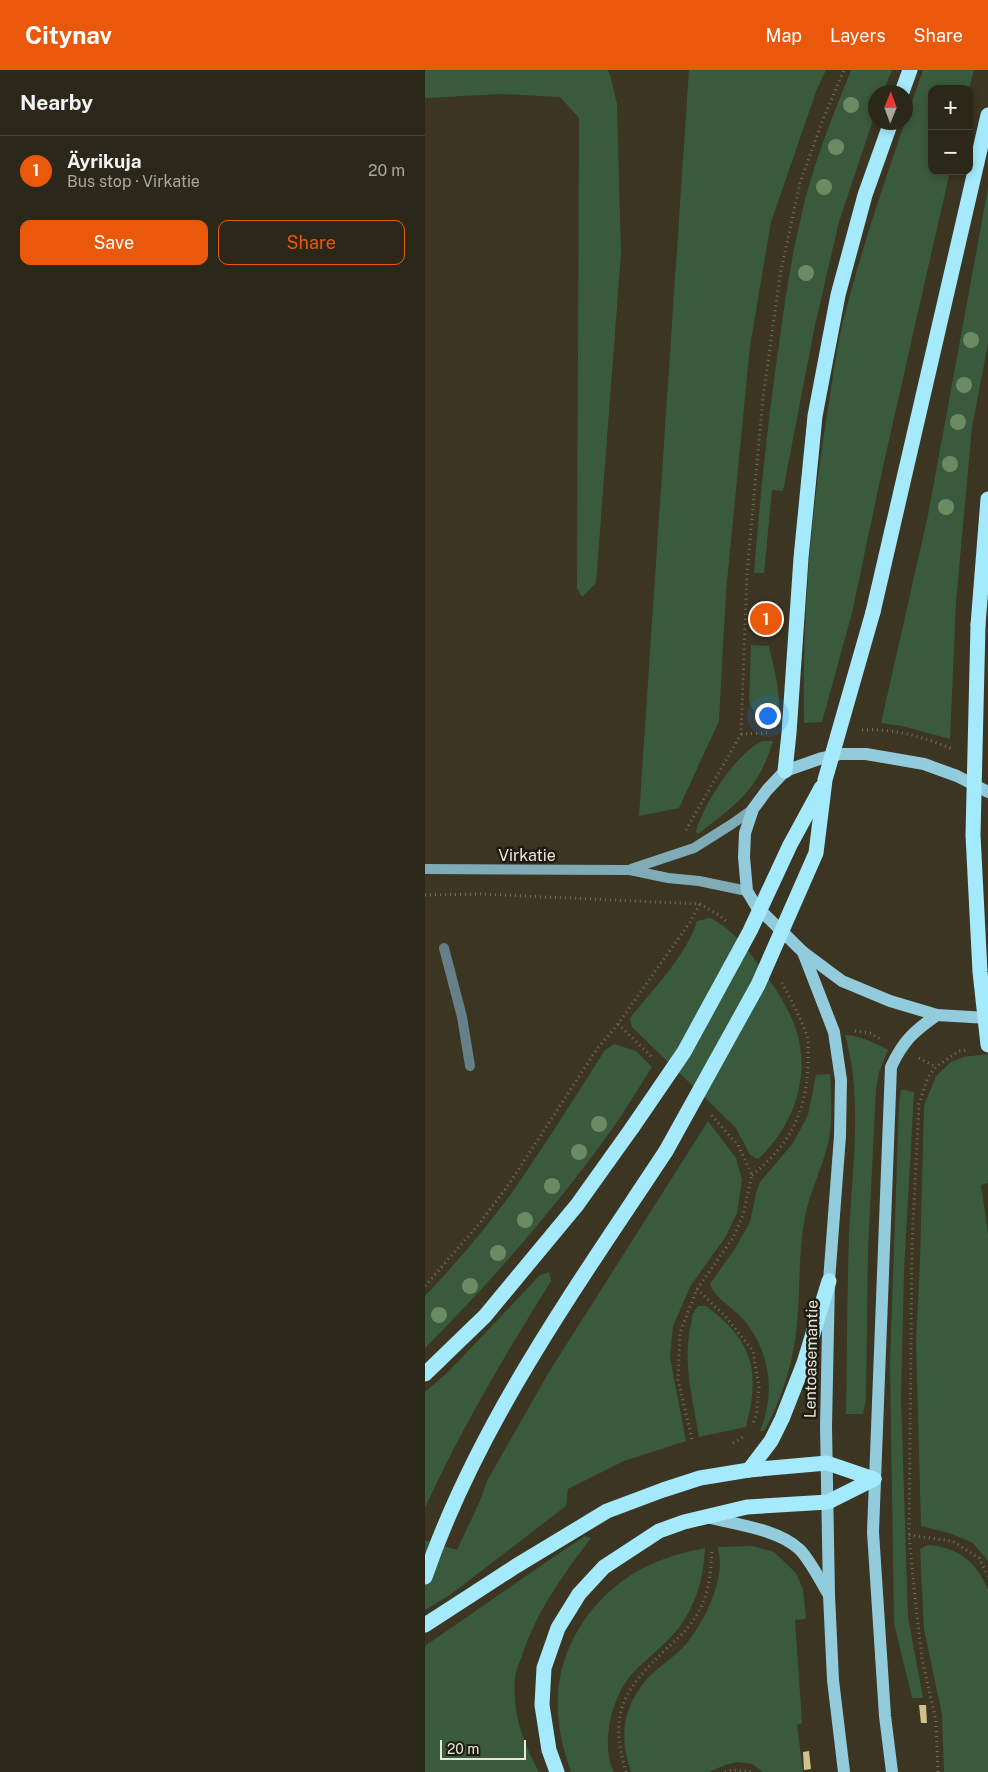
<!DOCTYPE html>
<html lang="en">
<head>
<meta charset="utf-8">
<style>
	body { margin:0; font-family:"Public Sans",sans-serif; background:#343022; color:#f1f3f6 }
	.controls { position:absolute; right:15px; top:15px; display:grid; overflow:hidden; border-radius:10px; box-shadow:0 2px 8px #0003 }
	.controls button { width:45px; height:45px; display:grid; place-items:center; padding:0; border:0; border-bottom:1px solid #484438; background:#2c2819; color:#f1f3f6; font:25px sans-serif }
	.compass { position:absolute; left:443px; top:15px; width:45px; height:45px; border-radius:50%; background:#2c2819; box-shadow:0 2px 8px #0003; rotate:1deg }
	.scale { position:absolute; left:15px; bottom:12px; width:86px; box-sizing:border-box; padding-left:5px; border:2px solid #e8e5d9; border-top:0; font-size:14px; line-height:18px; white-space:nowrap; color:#e8e5d9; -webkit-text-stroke:4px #1f1c14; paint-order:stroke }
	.you { position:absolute; left:342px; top:645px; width:18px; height:18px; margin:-12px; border:4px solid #fff; border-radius:50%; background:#1a73e8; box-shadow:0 0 0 8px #1a73e833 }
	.badge { display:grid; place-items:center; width:32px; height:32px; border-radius:50%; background:#ea580c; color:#fff; font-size:16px; font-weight:700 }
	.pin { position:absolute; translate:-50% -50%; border:2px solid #fff; box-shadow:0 1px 5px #0006 }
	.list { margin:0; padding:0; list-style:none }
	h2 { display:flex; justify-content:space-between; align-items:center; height:65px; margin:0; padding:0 20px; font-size:21px }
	h2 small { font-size:16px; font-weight:400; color:#a6a6a2 }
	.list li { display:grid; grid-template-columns:32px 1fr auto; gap:15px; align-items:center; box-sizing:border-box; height:70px; padding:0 20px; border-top:1px solid #484438 }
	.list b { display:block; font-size:19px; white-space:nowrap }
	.list p { margin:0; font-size:16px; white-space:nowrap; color:#a6a6a2 }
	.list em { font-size:16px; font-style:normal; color:#a6a6a2 }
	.actions { display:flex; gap:10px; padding:15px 20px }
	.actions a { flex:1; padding:11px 0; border:1px solid #ea580c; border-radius:10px; text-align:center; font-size:18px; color:#ea580c }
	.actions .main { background:#ea580c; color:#fff }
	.map { position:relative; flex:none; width:563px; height:1702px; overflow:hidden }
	header { display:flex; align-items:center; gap:30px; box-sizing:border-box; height:70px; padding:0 25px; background:#ea580c; color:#fff }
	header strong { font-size:24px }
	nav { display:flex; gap:28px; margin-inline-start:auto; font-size:18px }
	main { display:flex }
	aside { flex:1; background:#2c2819 }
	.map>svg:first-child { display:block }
	.green { fill:#395a3d }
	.building { fill:#d1c08a }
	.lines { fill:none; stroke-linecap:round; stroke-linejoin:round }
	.path { stroke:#736e5d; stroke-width:3; stroke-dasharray:1 4; stroke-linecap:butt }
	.lane { stroke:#658088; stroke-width:10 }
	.secondary { stroke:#7fabb7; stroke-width:10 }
	.primary { stroke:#92cbdb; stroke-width:12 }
	.highway { stroke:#a4e9fc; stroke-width:15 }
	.highway-bridge { stroke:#a4e9fc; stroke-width:15 }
	.tree { fill:#6b8c63 }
	.labels { text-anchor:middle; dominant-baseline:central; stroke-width:5; stroke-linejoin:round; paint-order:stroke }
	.street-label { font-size:16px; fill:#e8e5d9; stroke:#1f1c14 }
</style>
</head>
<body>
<header>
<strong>Citynav</strong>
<nav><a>Map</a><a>Layers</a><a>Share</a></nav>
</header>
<main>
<aside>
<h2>Nearby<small></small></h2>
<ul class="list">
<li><span class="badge">1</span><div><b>Äyrikuja</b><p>Bus stop · Virkatie</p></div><em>20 m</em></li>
</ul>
<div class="actions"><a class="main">Save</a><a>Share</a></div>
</aside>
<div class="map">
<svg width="563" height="1702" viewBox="0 0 563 1702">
	<rect width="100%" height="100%" fill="#3b3521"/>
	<g class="green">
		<path d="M0,0H182L185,4L192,34L196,184L171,513L157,527L152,518L154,48L135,27L76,24L0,28Z"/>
		<path d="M264,0H401L392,19L346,152L325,276L301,522L294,651L254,738L214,746Z"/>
		<path d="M426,0H467L458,22H450V44L414,152L390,255L358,421L347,420L339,503H329C335,426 343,350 354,274C360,231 366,188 376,147C387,96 407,48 426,0Z"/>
		<path d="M498,0H549L544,19H507V101H525L457,401L427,543L397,652L379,653C377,546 386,439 404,333C408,307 411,281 417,255C439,168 469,84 498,0Z"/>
		<path d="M563,118V274L547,357L531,532L525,669L477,656L456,653L503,445Z"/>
		<path d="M326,575L344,576C350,602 356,626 354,652C340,649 329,646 324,631Z"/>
		<path d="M338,671H348C334,719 311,735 273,764L271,762C277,736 313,680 338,671Z"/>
		<path d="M285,848C307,858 322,879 336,898C352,920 371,948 375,976C382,1018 364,1061 333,1089L325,1085L311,1058L207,957L205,948C228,919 261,886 272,851Z"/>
		<path d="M420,965C436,966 449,972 463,980L454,1002L451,1019L443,1180L441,1329L438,1344H421C422,1284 422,1225 424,1165C427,1102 438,1026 420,965Z"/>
		<path d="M189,974L211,981L227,997C214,1017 202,1038 188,1058C132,1136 68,1210 0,1278V1226C36,1188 70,1148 99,1105C127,1064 153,1022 180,980Z"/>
		<path d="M563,984V1113L556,1115L563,1164V1491L548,1473L524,1463L496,1456L491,1271L495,1192L499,1036L511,1006L526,992L538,987Z"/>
		<path d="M405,1004C406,1026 408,1047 404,1069C398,1098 383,1124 379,1153C374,1182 375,1211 373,1241C371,1282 360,1324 339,1361H335C351,1323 345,1282 319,1250C308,1237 291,1230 285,1214L311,1177L325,1152L331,1123L335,1112L368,1073L383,1045L391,1005Z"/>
		<path d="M476,1019L489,1022L479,1201L476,1328L483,1547L498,1628H487L469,1553L465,1293L474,1033Z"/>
		<path d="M283,1051L311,1088L317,1110L312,1143L300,1168L266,1215L248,1256L245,1287L261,1371L199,1391L143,1419L141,1436L25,1525L0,1540V1470L32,1480L54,1433L63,1409L124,1302Z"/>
		<path d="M124,1202L126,1211C80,1285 36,1359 0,1438V1322L23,1302L115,1205Z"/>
		<path d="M273,1236H281C328,1271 336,1301 321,1357L274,1367C268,1329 257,1292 266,1254C267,1246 268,1241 273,1236Z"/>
		<path d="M160,1466L166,1468C138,1505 111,1542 97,1586C94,1593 91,1600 90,1608C87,1643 98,1672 114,1702H0V1576L127,1488Z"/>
		<path d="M503,1475C533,1477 552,1492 563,1520V1702H519L517,1645L499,1559L495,1479Z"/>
		<path d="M328,1476L349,1482L371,1503L378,1519L381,1549L370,1550L377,1653L372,1655L378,1702H338L327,1694L313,1692L300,1695L284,1702H206C194,1667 197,1638 222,1609C234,1596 250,1587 262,1573C278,1553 293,1522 295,1496C295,1490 294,1483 293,1477Z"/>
		<path d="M280,1478C279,1503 273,1529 259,1550C246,1572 223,1586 206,1605C187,1627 175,1675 189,1702H146C137,1677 131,1650 133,1623C138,1562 182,1509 239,1489C252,1484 267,1481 280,1478Z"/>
	</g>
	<g class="building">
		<path d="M331,540H337L336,556H331Z"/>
		<path d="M494,1635H501L502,1653H496Z"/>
		<path d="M384,1681L386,1699L379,1700L378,1682Z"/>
	</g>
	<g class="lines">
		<g class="path">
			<path d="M437,660C467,658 500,667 527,679"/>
			<path d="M316,664L343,663"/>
			<path d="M261,760L316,664L322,503L338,328L355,205L375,113L397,52L419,0"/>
			<path d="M0,825L56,824L275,834L294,845L303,853"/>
			<path d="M193,954L228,988"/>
			<path d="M430,961L445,963L457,970"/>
			<path d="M494,988L511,997"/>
			<path d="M327,1105C365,1075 382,1041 383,993C383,984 384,974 382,966C376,948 366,930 357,913"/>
			<path d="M0,1216L54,1154L84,1114L172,979L193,954L265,852L275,834L274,831"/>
			<path d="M272,1219L301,1247L328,1281L334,1317L331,1346L328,1353"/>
			<path d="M267,1369L253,1310L255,1263L272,1219L308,1168L318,1145L327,1105L313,1075L286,1045"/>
			<path d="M308,1373L320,1366"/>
			<path d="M484,1465L527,1471L554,1488L563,1506"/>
			<path d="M201,1702C183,1641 199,1620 242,1578C255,1567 266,1556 274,1541C285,1521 286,1499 287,1478"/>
			<path d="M300,1702L307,1700L327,1702"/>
			<path d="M513,1702L511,1651L497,1588L490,1528L484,1465L487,1173L494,1034L503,1007L511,997L534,981L541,980"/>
		</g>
		<path class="lane" d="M19,878L37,947L45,996"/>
		<g class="secondary">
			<path d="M0,799L205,800L243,808L274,811L322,821"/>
			<path d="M206,799L269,778L307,754L328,739"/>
		</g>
		<g class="primary">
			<path d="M563,722L532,706L499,694L441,684H416L397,688L360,701L342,720L328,739L320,763L319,787L322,821L331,836L378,882L417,911L465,931L512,945L563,948"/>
			<path d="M378,882L409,962L416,1010L415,1066L404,1211L401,1356L404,1525L408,1610L419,1702"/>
			<path d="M282,1447C309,1454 353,1459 374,1479C384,1488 396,1512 404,1525"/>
			<path d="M467,1702L460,1646L448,1462L466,997C478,971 489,961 512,945"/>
		</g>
		<g class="highway">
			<path d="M477,22L485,0"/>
			<path d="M448,542L563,45"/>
			<path d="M553,555L563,429"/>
			<path d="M360,701L364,663L376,488L390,346L413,225L440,125L466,52"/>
			<path d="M0,1304L60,1246L152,1135L207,1058"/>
			<path d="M324,1400L346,1371L357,1349L379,1293L404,1211"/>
			<path d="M0,1507C53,1353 152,1216 241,1081"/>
			<path d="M0,1555L91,1496L182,1441L238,1420L275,1408L324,1400L402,1393L449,1409"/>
			<path d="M132,1702L124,1680L117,1635L119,1598L133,1558L154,1524L179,1497L234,1461L259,1452L322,1437L403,1432L449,1409"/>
		</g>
		<g class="highway-bridge">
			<path d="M553,555L548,765L555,902L563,975"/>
			<path d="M207,1058L259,982L325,861L365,775L396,718"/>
			<path d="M241,1081L333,915L391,783L400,710L448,542"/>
		</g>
	</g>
	<g class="tree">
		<circle cx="426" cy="35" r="8"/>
		<circle cx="411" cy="77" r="8"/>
		<circle cx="399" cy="117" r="8"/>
		<circle cx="381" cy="203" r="8"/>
		<circle cx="546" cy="270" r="8"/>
		<circle cx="539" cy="315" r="8"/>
		<circle cx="533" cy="352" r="8"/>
		<circle cx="525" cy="394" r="8"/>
		<circle cx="521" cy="437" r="8"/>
		<circle cx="174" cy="1054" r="8"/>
		<circle cx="154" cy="1082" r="8"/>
		<circle cx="127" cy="1116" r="8"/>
		<circle cx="100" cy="1150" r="8"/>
		<circle cx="73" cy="1183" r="8"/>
		<circle cx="45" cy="1216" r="8"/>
		<circle cx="14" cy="1245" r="8"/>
	</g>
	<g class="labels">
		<g class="street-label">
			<text x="102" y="785">Virkatie</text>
			<text transform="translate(386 1289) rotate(-89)">Lentoasemantie</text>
		</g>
	</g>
</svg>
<div class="controls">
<button>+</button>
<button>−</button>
</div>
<svg class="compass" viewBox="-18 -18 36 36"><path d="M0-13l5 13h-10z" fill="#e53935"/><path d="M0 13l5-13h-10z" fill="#a6a6a2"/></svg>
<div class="scale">20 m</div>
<div class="you"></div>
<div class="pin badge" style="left:341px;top:549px">1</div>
</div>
</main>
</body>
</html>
